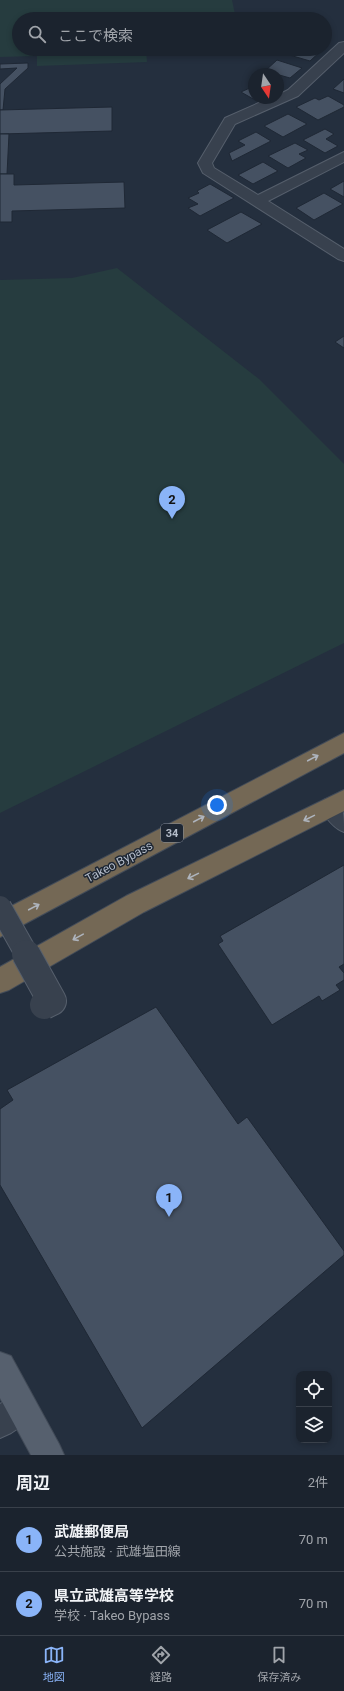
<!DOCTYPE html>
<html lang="ja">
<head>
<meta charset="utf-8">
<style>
	body { margin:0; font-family:Roboto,"Noto Sans JP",sans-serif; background:#282f3a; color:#f1f3f6 }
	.controls { position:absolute; right:12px; bottom:12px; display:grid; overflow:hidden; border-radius:8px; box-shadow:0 2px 6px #0003 }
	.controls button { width:36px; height:36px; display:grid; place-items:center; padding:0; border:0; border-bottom:1px solid #39404a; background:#1b232e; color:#f1f3f6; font:20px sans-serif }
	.compass { position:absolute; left:248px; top:68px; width:36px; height:36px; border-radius:50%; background:#1b232e; box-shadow:0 2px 6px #0003; rotate:167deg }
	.you { position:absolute; left:217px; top:805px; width:14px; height:14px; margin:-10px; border:3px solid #fff; border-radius:50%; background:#1a73e8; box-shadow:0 0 0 6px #1a73e833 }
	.badge { display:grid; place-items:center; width:26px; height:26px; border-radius:50%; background:#8ab4f8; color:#111; font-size:13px; font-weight:700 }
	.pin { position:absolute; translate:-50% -33px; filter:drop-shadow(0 1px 2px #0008) }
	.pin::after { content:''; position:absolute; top:21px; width:14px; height:12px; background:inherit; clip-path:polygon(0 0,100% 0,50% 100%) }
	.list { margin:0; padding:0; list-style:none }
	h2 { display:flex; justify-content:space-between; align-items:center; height:52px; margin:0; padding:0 16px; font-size:17px }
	h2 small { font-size:13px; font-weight:400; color:#a0a4aa }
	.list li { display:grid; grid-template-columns:26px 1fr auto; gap:12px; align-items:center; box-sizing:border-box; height:64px; padding:0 16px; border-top:1px solid #39404a }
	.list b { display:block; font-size:15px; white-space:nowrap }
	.list p { margin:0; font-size:13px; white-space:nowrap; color:#a0a4aa }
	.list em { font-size:13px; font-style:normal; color:#a0a4aa }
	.icon { flex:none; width:22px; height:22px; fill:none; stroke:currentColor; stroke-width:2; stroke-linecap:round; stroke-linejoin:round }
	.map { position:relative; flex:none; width:344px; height:1455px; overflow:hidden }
	.search { position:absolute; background:#1b232e; box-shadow:0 2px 6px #0003; left:12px; right:12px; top:12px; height:44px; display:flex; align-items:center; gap:10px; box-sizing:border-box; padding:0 14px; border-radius:22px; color:#a0a4aa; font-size:15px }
	.sheet { height:180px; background:#1b232e }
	nav { display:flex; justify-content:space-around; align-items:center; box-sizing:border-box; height:56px; border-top:1px solid #39404a; background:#1b232e; font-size:11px; color:#a0a4aa }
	nav a { display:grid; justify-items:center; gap:2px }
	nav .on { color:#8ab4f8 }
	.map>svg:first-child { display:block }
	.green { fill:#263c3f }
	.building { fill:#455162; stroke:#1f2835 }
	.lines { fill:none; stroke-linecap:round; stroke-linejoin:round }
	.minor-casing { stroke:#565f6c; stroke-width:2 }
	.major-casing { stroke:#414a57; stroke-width:2 }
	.highway-casing { stroke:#434c59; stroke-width:2 }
	.minor { fill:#38414e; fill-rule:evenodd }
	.major { fill:#56606e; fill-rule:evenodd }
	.highway { fill:#746855; fill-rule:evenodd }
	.minor-bridge-far1-casing { stroke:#565f6c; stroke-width:24; stroke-linecap:butt }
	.minor-bridge-casing { stroke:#565f6c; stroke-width:30; stroke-linecap:butt }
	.minor-bridge-far1 { stroke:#38414e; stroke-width:22 }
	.minor-bridge { stroke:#38414e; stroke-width:28 }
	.oneway { stroke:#aeb4bd }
	.labels { text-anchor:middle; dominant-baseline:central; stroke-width:3; stroke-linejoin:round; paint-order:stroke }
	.shield { fill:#1d2633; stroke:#878f9c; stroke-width:1 }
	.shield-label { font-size:11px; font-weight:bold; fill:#b4bcc9 }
	.street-label { font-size:12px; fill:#b4bcc9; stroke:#1d2633 }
</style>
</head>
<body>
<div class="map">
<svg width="344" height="1455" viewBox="0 0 344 1455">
	<rect width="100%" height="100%" fill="#242f3e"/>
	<g class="green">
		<path d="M0,0H232L236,19H19V49H146L147,62L37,66V56L0,57Z"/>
		<path d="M117,268L259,379L344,464V643L0,813V280L72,278Z"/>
	</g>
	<g class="building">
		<path d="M291,49H323L310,61L286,54Z"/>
		<path d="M277,60L302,68L290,78L265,71Z"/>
		<path d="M28,63V68L5,89L3,110H0V84L17,68L0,69V64Z"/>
		<path d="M344,79V93L333,89Z"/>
		<path d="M254,86V98H259L255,100L241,92Z"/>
		<path d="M328,96L344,105V107L318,120L296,107L315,98L319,100Z"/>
		<path d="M112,107V131L0,134V110Z"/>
		<path d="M288,114L307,124L283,137L264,126Z"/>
		<path d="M325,129L334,134L326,139L338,146L325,153L303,140Z"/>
		<path d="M256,132L271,141L232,161L229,153L245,145L238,141Z"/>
		<path d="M0,134H9L7,174H0Z"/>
		<path d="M295,143L308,150L299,154L306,158L288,168L268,156Z"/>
		<path d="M263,162L278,171L253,184L238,175Z"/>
		<path d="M0,174H14V185L124,182L125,208L12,211V222H0Z"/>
		<path d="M344,181V197L330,189Z"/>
		<path d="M210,184L234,198L200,216L188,208L198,204L188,198L199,193L197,191Z"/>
		<path d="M324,193L343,204L314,220L296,208Z"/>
		<path d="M241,212L262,224L227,243L207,230Z"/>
		<path d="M344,336V348L335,342Z"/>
		<path d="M344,865V964L339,967L344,973V980L336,985L340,990L322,1001L319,996L272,1025L218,944L223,941L220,936Z"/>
		<path d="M156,1007L238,1124L247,1117L344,1251V1255L142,1428L0,1185V1109L13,1100L7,1090Z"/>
	</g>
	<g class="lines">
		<defs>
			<g id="minor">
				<path d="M344,42V53L298,96L235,124L212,163L214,168L258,195L344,152V162L268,201L344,249V261L338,259L203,173L198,163L225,118L270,98H278V95L288,90L339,43Z"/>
				<path d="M332,797C344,803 344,816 344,832C333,828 326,818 320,807L324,800Z"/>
				<path d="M21,1392L32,1397L37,1408L32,1419L11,1433L0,1438V1404Z"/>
			</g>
			<path id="major" d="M0,1352L11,1356L59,1444L64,1455H31L0,1398Z"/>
			<g id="highway">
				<path d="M344,733V753L0,937V912Z"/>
				<path d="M344,790V811L144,912L9,990L0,993V967L126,896Z"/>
			</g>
		</defs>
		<use href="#minor" class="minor-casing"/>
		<use href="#major" class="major-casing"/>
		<use href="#highway" class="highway-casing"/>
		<use href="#minor" class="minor"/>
		<use href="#major" class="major"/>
		<use href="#highway" class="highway"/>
		<defs>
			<path id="minor-bridge-far1" d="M0,907L27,955"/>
			<path id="minor-bridge" d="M26,954L52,1001L44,1005"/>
		</defs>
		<use href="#minor-bridge-far1" class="minor-bridge-far1-casing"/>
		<use href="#minor-bridge" class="minor-bridge-casing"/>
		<use href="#minor-bridge-far1" class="minor-bridge-far1"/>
		<use href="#minor-bridge" class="minor-bridge"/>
	</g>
	<defs><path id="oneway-shaft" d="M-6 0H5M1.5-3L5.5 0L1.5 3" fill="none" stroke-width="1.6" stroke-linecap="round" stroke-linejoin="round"/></defs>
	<g class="oneway">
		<use href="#oneway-shaft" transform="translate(313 758) rotate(-28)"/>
		<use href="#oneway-shaft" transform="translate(309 818) rotate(154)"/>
		<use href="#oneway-shaft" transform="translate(199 819) rotate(-28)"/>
		<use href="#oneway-shaft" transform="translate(193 876) rotate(154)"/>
		<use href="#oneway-shaft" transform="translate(34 907) rotate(-28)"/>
		<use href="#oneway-shaft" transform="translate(78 937) rotate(151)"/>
	</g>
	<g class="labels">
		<rect class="shield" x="161" y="824" width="22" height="18" rx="3"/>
		<g class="shield-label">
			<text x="172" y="833">34</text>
		</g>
		<g class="street-label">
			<text transform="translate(119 862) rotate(-28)">Takeo Bypass</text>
		</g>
	</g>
</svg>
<div class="controls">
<button><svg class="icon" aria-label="locate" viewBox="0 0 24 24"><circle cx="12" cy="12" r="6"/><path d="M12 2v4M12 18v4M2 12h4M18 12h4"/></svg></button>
<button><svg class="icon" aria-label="layers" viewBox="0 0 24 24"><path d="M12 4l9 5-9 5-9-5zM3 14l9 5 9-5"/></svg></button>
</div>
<svg class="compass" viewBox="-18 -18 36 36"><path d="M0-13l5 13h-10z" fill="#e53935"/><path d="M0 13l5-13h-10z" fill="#a0a4aa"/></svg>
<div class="you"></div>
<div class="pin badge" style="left:169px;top:1217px">1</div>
<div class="pin badge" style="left:172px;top:519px">2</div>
<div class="search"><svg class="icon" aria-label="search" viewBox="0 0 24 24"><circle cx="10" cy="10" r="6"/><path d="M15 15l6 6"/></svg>ここで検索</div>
</div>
<section class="sheet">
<h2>周辺<small>2件</small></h2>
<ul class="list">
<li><span class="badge">1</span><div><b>武雄郵便局</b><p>公共施設 · 武雄塩田線</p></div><em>70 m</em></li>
<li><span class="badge">2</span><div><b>県立武雄高等学校</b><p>学校 · Takeo Bypass</p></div><em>70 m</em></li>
</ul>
</section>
<nav>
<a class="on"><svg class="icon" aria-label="map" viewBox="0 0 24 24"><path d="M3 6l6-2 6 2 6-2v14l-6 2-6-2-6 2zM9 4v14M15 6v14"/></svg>地図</a>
<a><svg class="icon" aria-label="directions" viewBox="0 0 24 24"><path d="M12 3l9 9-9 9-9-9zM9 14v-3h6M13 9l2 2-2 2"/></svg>経路</a>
<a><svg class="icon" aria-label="saved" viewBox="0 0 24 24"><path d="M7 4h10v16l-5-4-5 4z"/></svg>保存済み</a>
</nav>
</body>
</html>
